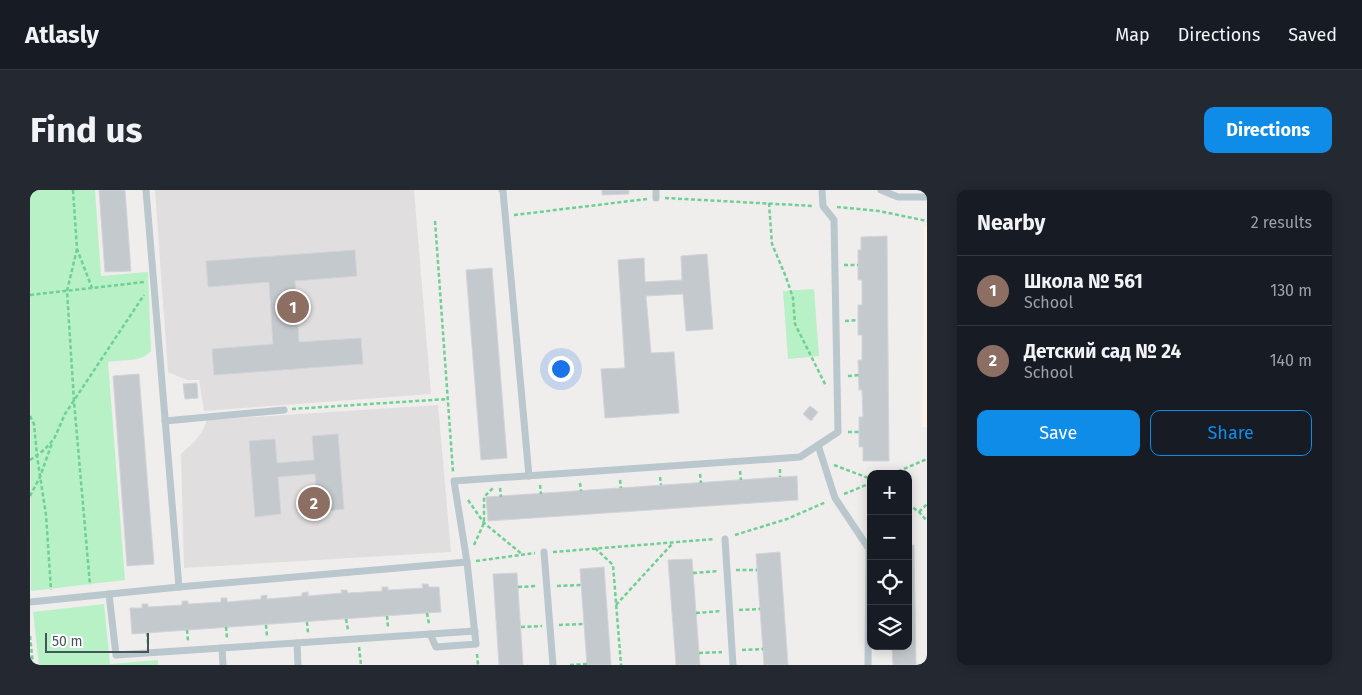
<!DOCTYPE html>
<html lang="en">
<head>
<meta charset="utf-8">
<style>
	body { margin:0; font-family:"Fira Sans",sans-serif; background:#242831; color:#f1f3f6 }
	.controls { position:absolute; right:15px; bottom:15px; display:grid; overflow:hidden; border-radius:10px; box-shadow:0 2px 12px #0003 }
	.controls button { width:45px; height:45px; display:grid; place-items:center; padding:0; border:0; border-bottom:1px solid #363941; background:#171b24; color:#f1f3f6; font:25px sans-serif }
	.scale { position:absolute; left:15px; bottom:12px; width:104px; box-sizing:border-box; padding-left:5px; border:2px solid #44545c; border-top:0; font-size:14px; line-height:18px; white-space:nowrap; color:#44545c; -webkit-text-stroke:4px #fff; paint-order:stroke }
	.you { position:absolute; left:530px; top:178px; width:18px; height:18px; margin:-12px; border:4px solid #fff; border-radius:50%; background:#1a73e8; box-shadow:0 0 0 8px #1a73e833 }
	.badge { display:grid; place-items:center; width:32px; height:32px; border-radius:50%; background:#0f8be8; color:#fff; font-size:16px; font-weight:700 }
	.pin { position:absolute; translate:-50% -50%; border:2px solid #fff; box-shadow:0 1px 5px #0006 }
	.list { margin:0; padding:0; list-style:none }
	h2 { display:flex; justify-content:space-between; align-items:center; height:65px; margin:0; padding:0 20px; font-size:21px }
	h2 small { font-size:16px; font-weight:400; color:#9ea1a6 }
	.list li { display:grid; grid-template-columns:32px 1fr auto; gap:15px; align-items:center; box-sizing:border-box; height:70px; padding:0 20px; border-top:1px solid #363941 }
	.list b { display:block; font-size:19px; white-space:nowrap }
	.list p { margin:0; font-size:16px; white-space:nowrap; color:#9ea1a6 }
	.list em { font-size:16px; font-style:normal; color:#9ea1a6 }
	.actions { display:flex; gap:10px; padding:15px 20px }
	.actions a { flex:1; padding:11px 0; border:1px solid #0f8be8; border-radius:10px; text-align:center; font-size:18px; color:#0f8be8 }
	.actions .main { background:#0f8be8; color:#fff }
	.icon { flex:none; width:28px; height:28px; fill:none; stroke:currentColor; stroke-width:2; stroke-linecap:round; stroke-linejoin:round }
	.map { position:relative; flex:none; width:897px; height:475px; overflow:hidden; border-radius:10px }
	header { display:flex; align-items:center; gap:30px; box-sizing:border-box; height:70px; padding:0 25px; background:#171b24; border-bottom:1px solid #363941 }
	header strong { font-size:24px }
	nav { display:flex; gap:28px; margin-inline-start:auto; font-size:18px }
	.intro { display:flex; align-items:center; justify-content:space-between; box-sizing:border-box; height:120px; padding:0 30px }
	h1 { margin:0; font-size:35px }
	.button { padding:12px 22px; border-radius:10px; background:#0f8be8; color:#fff; font-size:18px; font-weight:700 }
	main { display:flex; gap:30px; padding:0 30px }
	aside { flex:1; background:#171b24; border-radius:10px; box-shadow:0 2px 12px #0003 }
	.map>svg:first-child { display:block }
	.commercial { fill:#fdf2e4 }
	.education { fill:#e1dedf }
	.green { fill:#b8f1c6 }
	.building { fill:#c4c9cd; stroke:#d1d4d9 }
	.lines { fill:none; stroke-linecap:round; stroke-linejoin:round }
	.path { stroke:#6fd093; stroke-width:2.5; stroke-dasharray:4 2.5; stroke-linecap:butt }
	.lane { stroke:#bac7cd; stroke-width:7 }
</style>
</head>
<body>
<header>
<strong>Atlasly</strong>
<nav><a>Map</a><a>Directions</a><a>Saved</a></nav>
</header>
<div class="intro"><h1>Find us</h1><a class="button">Directions</a></div>
<main>
<div class="map">
<svg width="897" height="475" viewBox="0 0 897 475">
	<rect width="100%" height="100%" fill="#f0eded"/>
	<path class="commercial" d="M894,37H897V237H892Z"/>
	<g class="education">
		<path d="M125,0H384L401,204L174,221L169,190H157L138,182Z"/>
		<path d="M408,215L421,362L154,378L151,264L164,252L172,242L177,230Z"/>
	</g>
	<g class="green">
		<path d="M0,0H65L71,86L118,82L121,161C111,173 92,169 78,172L95,390L1,401Z"/>
		<path d="M784,99L789,166L758,169L753,101Z"/>
		<path d="M74,414L80,474L128,470V475H9L3,422Z"/>
	</g>
	<g class="building">
		<path d="M69,0H95L101,81L75,82Z"/>
		<path d="M572,0H599V4L572,5Z"/>
		<path d="M857,46L859,271H833V257H829V227H833L832,200H829L828,170H832V145H828V115H832V90H828V60H831V47Z"/>
		<path d="M325,60L327,86L265,91L269,152L331,148L333,174L184,185L182,159L243,154L239,92L178,97L176,71Z"/>
		<path d="M677,64L683,139L656,141L653,104L616,106L621,163L644,162L649,223L575,228L571,179L595,178L588,70L614,68L615,92L652,90L651,66Z"/>
		<path d="M462,78L477,268L451,270L436,80Z"/>
		<path d="M109,184L124,374L97,376L83,186Z"/>
		<path d="M167,193L168,208L155,209L153,194Z"/>
		<path d="M780,216L788,222L781,231L773,224Z"/>
		<path d="M308,244L314,319L288,322L285,284L248,287L251,324L225,327L219,251L245,249L247,273L284,270L282,246Z"/>
		<path d="M767,286L768,310L458,331L456,307Z"/>
		<path d="M878,355H884L886,475H863L862,456H878Z"/>
		<path d="M750,362L758,475H734L726,364Z"/>
		<path d="M662,369L670,475H646L638,370Z"/>
		<path d="M574,377L581,475H557L550,379Z"/>
		<path d="M487,383L493,475H469L463,384Z"/>
		<path d="M392,394H398L399,397H409L411,422L102,444L100,418H112V414H118V417L152,415V411H158V414L191,412V408H197V412L231,409V406L237,405V409L272,406V403L278,402V406L312,403L311,400H317L318,403L352,401V397H358V400L393,398Z"/>
	</g>
	<g class="lines">
		<g class="path">
			<path d="M43,0L47,59L62,98"/>
			<path d="M635,8L784,16"/>
			<path d="M739,13L742,54L756,87L763,108L765,134L796,196"/>
			<path d="M807,17L849,21L897,31"/>
			<path d="M484,25L617,9"/>
			<path d="M405,31L423,282"/>
			<path d="M47,59L37,101L44,211L60,395"/>
			<path d="M814,75H828"/>
			<path d="M0,105L114,92"/>
			<path d="M815,131L828,130"/>
			<path d="M818,186L829,185"/>
			<path d="M262,219L418,209"/>
			<path d="M0,226L4,234L7,266L16,325L21,400"/>
			<path d="M818,242H829"/>
			<path d="M0,270L14,260L24,249L35,224L114,105"/>
			<path d="M804,275L841,289"/>
			<path d="M750,279V287"/>
			<path d="M710,281L711,290"/>
			<path d="M670,284L671,293"/>
			<path d="M862,284L897,269"/>
			<path d="M630,287L631,295"/>
			<path d="M590,290L591,298"/>
			<path d="M550,293L551,301"/>
			<path d="M510,295L511,304"/>
			<path d="M470,298L471,307"/>
			<path d="M814,304L841,293"/>
			<path d="M0,306L10,287L22,253"/>
			<path d="M438,310L454,333L493,365"/>
			<path d="M878,314L889,322L897,331"/>
			<path d="M889,322L897,314"/>
			<path d="M705,345L757,329L796,312"/>
			<path d="M444,355L454,333V307L463,298"/>
			<path d="M565,358L583,375L591,475"/>
			<path d="M523,362L685,349"/>
			<path d="M446,371L505,363"/>
			<path d="M706,380H727"/>
			<path d="M663,383L688,381"/>
			<path d="M527,396L551,395"/>
			<path d="M488,397L506,396"/>
			<path d="M586,415L642,354"/>
			<path d="M709,420L730,419"/>
			<path d="M397,423L399,434"/>
			<path d="M666,423L691,421"/>
			<path d="M357,426L358,437"/>
			<path d="M316,429L318,440"/>
			<path d="M277,432L278,443"/>
			<path d="M236,435L237,446"/>
			<path d="M529,435L554,434"/>
			<path d="M196,437L197,448"/>
			<path d="M491,437L512,436"/>
			<path d="M157,440L158,451"/>
			<path d="M117,443L118,454"/>
			<path d="M0,446L3,475"/>
			<path d="M329,457L331,475"/>
			<path d="M712,460L733,459"/>
			<path d="M669,463L692,462"/>
			<path d="M447,464L448,475"/>
			<path d="M540,475L557,474"/>
		</g>
		<g class="lane">
			<path d="M116,0L149,397"/>
			<path d="M472,0L473,1L499,286"/>
			<path d="M626,0V8"/>
			<path d="M851,0L868,7H897"/>
			<path d="M135,231L254,220"/>
			<path d="M788,255L805,308L839,359L838,475"/>
			<path d="M695,349L703,475"/>
			<path d="M514,362L523,475"/>
			<path d="M79,404L86,465L445,441"/>
			<path d="M0,412L149,397L437,372"/>
			<path d="M400,444L406,457L446,454L437,372L424,291L770,267L808,242L804,30L793,16L792,0"/>
			<path d="M267,453L268,475"/>
			<path d="M192,458L193,475"/>
		</g>
	</g>
</svg>
<div class="controls">
<button>+</button>
<button>−</button>
<button><svg class="icon" aria-label="locate" viewBox="0 0 24 24"><circle cx="12" cy="12" r="6"/><path d="M12 2v4M12 18v4M2 12h4M18 12h4"/></svg></button>
<button><svg class="icon" aria-label="layers" viewBox="0 0 24 24"><path d="M12 4l9 5-9 5-9-5zM3 14l9 5 9-5"/></svg></button>
</div>
<div class="scale">50 m</div>
<div class="you"></div>
<div class="pin badge" style="left:263px;top:117px;background:#8d6e63">1</div>
<div class="pin badge" style="left:284px;top:313px;background:#8d6e63">2</div>
</div>
<aside>
<h2>Nearby<small>2 results</small></h2>
<ul class="list">
<li><span class="badge" style="background:#8d6e63">1</span><div><b>Школа № 561</b><p>School</p></div><em>130 m</em></li>
<li><span class="badge" style="background:#8d6e63">2</span><div><b>Детский сад № 24</b><p>School</p></div><em>140 m</em></li>
</ul>
<div class="actions"><a class="main">Save</a><a>Share</a></div>
</aside>
</main>
</body>
</html>
